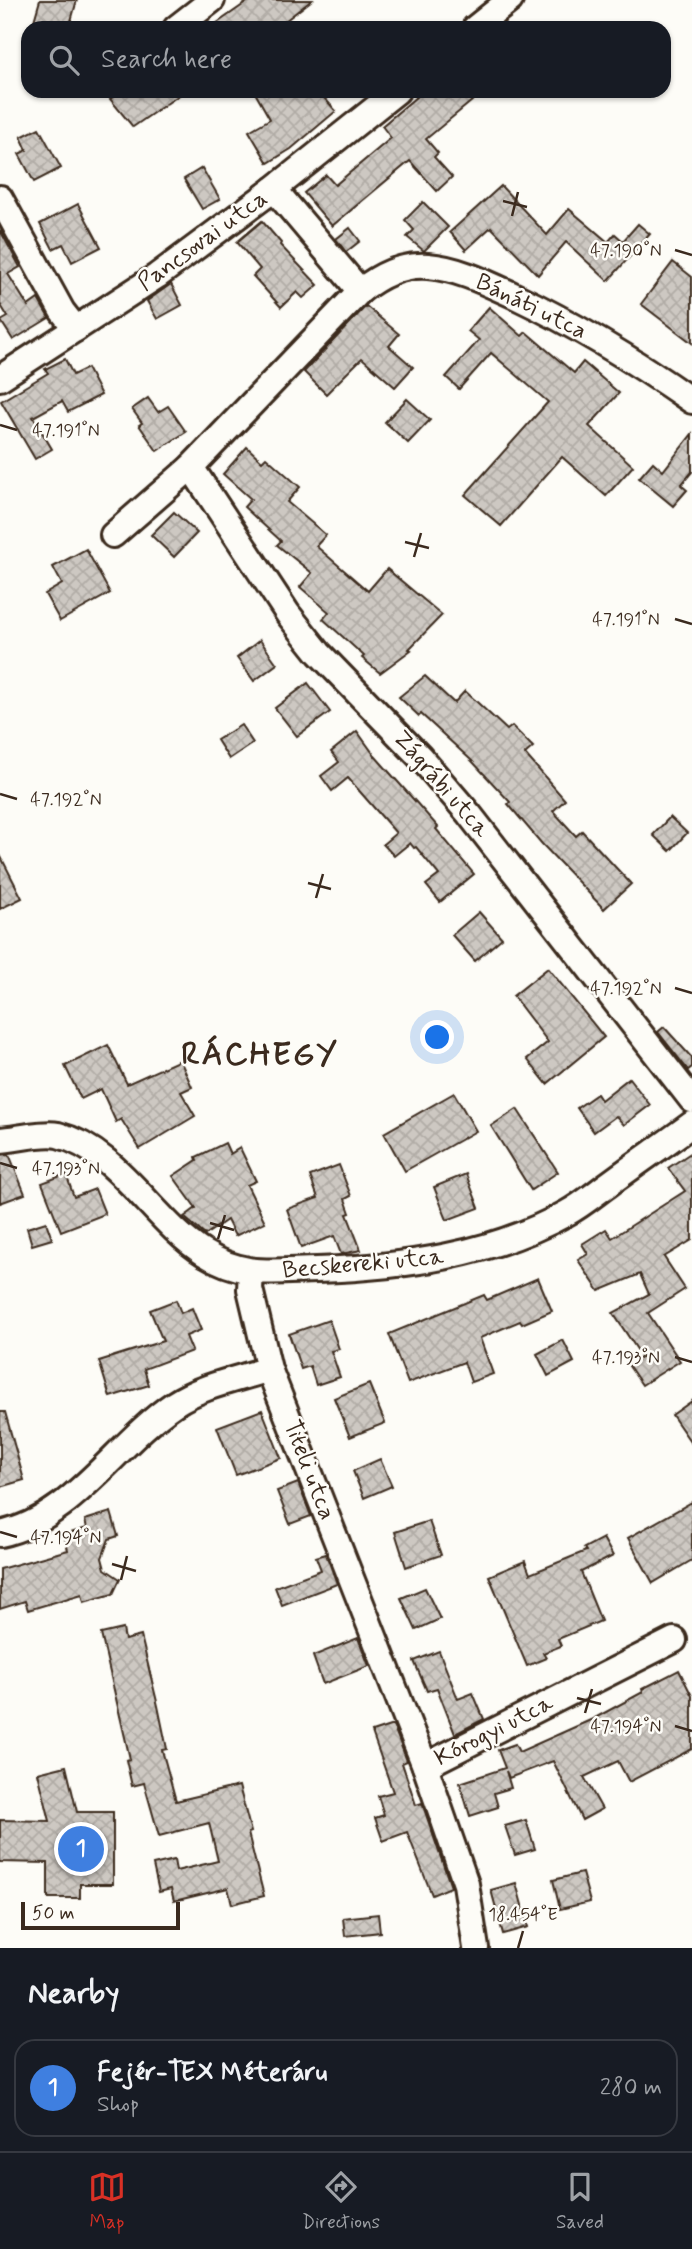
<!DOCTYPE html>
<html lang="en">
<head>
<meta charset="utf-8">
<style>
	body { margin:0; font-family:Mynerve,sans-serif; background:#242831; color:#f1f3f6 }
	.scale { position:absolute; left:21px; bottom:18px; width:159px; box-sizing:border-box; padding-left:7px; border:4px solid #3b2a1e; border-top:0; font-size:19px; line-height:24px; white-space:nowrap; color:#3b2a1e; -webkit-text-stroke:5px #fdfcf7; paint-order:stroke }
	.you { position:absolute; left:438px; top:1038px; width:24px; height:24px; margin:-18px; border:5px solid #fff; border-radius:50%; background:#1a73e8; box-shadow:0 0 0 10px #1a73e833 }
	.badge { display:grid; place-items:center; width:46px; height:46px; border-radius:50%; background:#d93025; color:#fff; font-size:23px; font-weight:700 }
	.pin { position:absolute; translate:-50% -50%; border:4px solid #fff; box-shadow:0 2px 7px #0006 }
	.list { margin:0; padding:0; list-style:none }
	h2 { display:flex; justify-content:space-between; align-items:center; height:91px; margin:0; padding:0 28px; font-size:30px }
	h2 small { font-size:23px; font-weight:400; color:#9ea1a6 }
	.list li { display:grid; grid-template-columns:46px 1fr auto; gap:21px; align-items:center; box-sizing:border-box; height:98px; margin:0 14px 14px; padding:0 14px; border:2px solid #363941; border-radius:21px }
	.list b { display:block; font-size:26px; white-space:nowrap }
	.list p { margin:0; font-size:23px; white-space:nowrap; color:#9ea1a6 }
	.list em { font-size:23px; font-style:normal; color:#9ea1a6 }
	.icon { flex:none; width:38px; height:38px; fill:none; stroke:currentColor; stroke-width:2; stroke-linecap:round; stroke-linejoin:round }
	.map { position:relative; flex:none; width:692px; height:1948px; overflow:hidden }
	.search { position:absolute; background:#171b24; box-shadow:0 2px 5px #0004; left:21px; right:21px; top:21px; height:77px; display:flex; align-items:center; gap:18px; box-sizing:border-box; padding:0 24px; border-radius:21px; color:#9ea1a6; font-size:26px }
	.sheet { height:203px; background:#171b24 }
	nav { display:flex; justify-content:space-around; align-items:center; box-sizing:border-box; height:98px; border-top:2px solid #363941; background:#171b24; font-size:19px; color:#9ea1a6 }
	nav a { display:grid; justify-items:center; gap:4px }
	nav .on { color:#d93025 }
	.map>svg:first-child { display:block }
	.building { fill:url(#building-cross-hatch); stroke:#3b2a1e; stroke-width:2 }
	.lines { fill:none; stroke-linecap:round; stroke-linejoin:round }
	.street-casing { stroke:#3b2a1e; stroke-width:30 }
	.street { stroke:#fdfcf7; stroke-width:24 }
	.ticks { fill:none; stroke:#3b2a1e; stroke-width:2.5 }
	.labels { text-anchor:middle; dominant-baseline:central; stroke-width:5; stroke-linejoin:round; paint-order:stroke }
	.street-label { font-size:24px; fill:#3b2a1e; stroke:#fdfcf7 }
	.district-label { font-size:32px; font-weight:bold; letter-spacing:2px; fill:#3b2a1e; stroke:#fdfcf7 }
	.ticks-label { font-size:18px; text-anchor:middle; fill:#3b2a1e; stroke:#fdfcf7; stroke-width:5; stroke-linejoin:round; paint-order:stroke }
</style>
</head>
<body>
<div class="map">
<svg width="692" height="1948" viewBox="0 0 692 1948">
	<defs>
		<pattern id="building-cross-hatch" width="8" height="8" patternUnits="userSpaceOnUse" patternTransform="scale(1.75)"><rect width="8" height="8" fill="#cdc8c2"/><path d="M0 0l8 8M0 8l8-8" fill="none" stroke="#b1aca6"/></pattern>
	</defs>
	<rect width="100%" height="100%" fill="#fdfcf7"/>
	<filter id="ink" filterUnits="userSpaceOnUse"><feTurbulence type="fractalNoise" baseFrequency=".0143" numOctaves="2"/><feDisplacementMap in="SourceGraphic" scale="14" xChannelSelector="R" yChannelSelector="G"/><feConvolveMatrix kernelMatrix="1 2 1 2 8 2 1 2 1" color-interpolation-filters="sRGB"/></filter>
	<g filter="url(#ink)">
		<g class="building">
			<path d="M40,0H77L69,28H32Z"/>
			<path d="M250,0H312L276,28H210Z"/>
			<path d="M121,91H185L133,127L110,99Z"/>
			<path d="M254,91H318L336,111L291,149L268,163L249,131L270,119Z"/>
			<path d="M423,91H484L426,139L438,153L434,157L452,177L437,191L410,161L332,226L304,193L326,175L335,185L391,138L382,126Z"/>
			<path d="M39,128L61,168L34,182L19,154L27,150L21,137Z"/>
			<path d="M202,168L220,199L202,209L184,179Z"/>
			<path d="M501,186L547,235L569,209L608,242L615,234L623,241L638,224L650,234L608,281L566,242L538,275L491,227L466,250L450,232Z"/>
			<path d="M423,202L448,227L424,251L407,237L414,230L405,220Z"/>
			<path d="M78,204L101,247L72,262L63,244L53,249L40,224Z"/>
			<path d="M262,221L281,243L280,245L318,285L303,298L297,292L281,307L253,276L260,269L237,242Z"/>
			<path d="M350,228L360,241L346,252L336,239Z"/>
			<path d="M0,230L20,267L8,274L28,306L38,299L49,318L13,340L1,321L8,317L0,304Z"/>
			<path d="M673,262L692,277V343L641,304Z"/>
			<path d="M171,284L182,305L157,319L147,301Z"/>
			<path d="M366,306L399,334L389,346L413,367L395,387L362,358L326,394L304,372Z"/>
			<path d="M489,307L522,336L526,332L574,373L583,362L619,393L589,426L633,466L606,496L562,457L501,526L465,495L548,402L491,353L459,389L446,377L479,340L468,331Z"/>
			<path d="M65,359L73,375L87,368L101,395L68,412L62,401L33,417L52,449L35,459L1,401L48,373L45,369Z"/>
			<path d="M148,398L158,412L168,406L186,432L157,451L139,425L142,423L132,409Z"/>
			<path d="M407,399L430,420L408,443L385,422Z"/>
			<path d="M692,434V472L681,485L687,490L673,506L639,478L653,462L663,471Z"/>
			<path d="M247,447L262,461L266,457L300,487L287,502L326,535L316,546L368,591L387,569L442,615L409,649L411,650L380,673L362,658L364,656L323,619L329,612L300,587L312,573L277,545L281,541L244,507L251,499L223,474Z"/>
			<path d="M174,512L197,533L174,557L151,535Z"/>
			<path d="M86,549L110,593L60,621L45,594L62,584L53,567Z"/>
			<path d="M260,640L277,664L254,681L237,658Z"/>
			<path d="M425,676L454,703L465,691L507,730L512,726L533,747L525,754L565,800L553,811L576,836L582,831L631,884L604,909L542,844L508,804L510,802L472,761L421,714L419,716L399,697Z"/>
			<path d="M308,683L330,712L297,736L275,708Z"/>
			<path d="M241,725L253,743L229,759L217,740Z"/>
			<path d="M357,731L375,756L438,827L436,829L474,874L440,902L426,885L439,875L416,847L414,848L410,843L394,856L383,844L396,833L348,778L332,791L321,776L339,762L331,752Z"/>
			<path d="M670,817L687,833L670,851L653,835Z"/>
			<path d="M0,855L22,898L0,909Z"/>
			<path d="M479,912L502,938L475,961L452,935Z"/>
			<path d="M548,968L604,1037L547,1084L527,1059L548,1042L513,996Z"/>
			<path d="M664,1027L692,1058V1067L688,1070L658,1032Z"/>
			<path d="M108,1045L127,1084L180,1060L192,1087L181,1092L195,1116L140,1149L121,1119L116,1122L101,1089L81,1099L65,1066Z"/>
			<path d="M629,1078L650,1105L624,1125L616,1116L594,1132L577,1108L597,1094L601,1100Z"/>
			<path d="M454,1093L476,1131L405,1171L384,1133Z"/>
			<path d="M517,1109L558,1172L531,1190L491,1126Z"/>
			<path d="M225,1143L230,1154L240,1148L256,1181L247,1185L265,1222L235,1236L227,1220L205,1235L184,1217L196,1208L173,1176L197,1160L196,1157Z"/>
			<path d="M692,1152V1240L664,1257L685,1289L648,1313L680,1361L642,1385L629,1366L642,1357L613,1313L649,1294L640,1274L599,1291L578,1260L588,1254L582,1244L606,1229L612,1238L685,1191L668,1168Z"/>
			<path d="M9,1154L25,1194L0,1203V1155Z"/>
			<path d="M339,1165L351,1196L345,1199L350,1213L347,1214L361,1250L341,1254L334,1236L301,1248L287,1209L318,1198L310,1176Z"/>
			<path d="M66,1174L74,1197L95,1189L105,1214L61,1231L42,1183Z"/>
			<path d="M466,1174L479,1208L447,1220L434,1187Z"/>
			<path d="M46,1222L52,1239L32,1245L27,1228Z"/>
			<path d="M538,1278L552,1311L522,1324L520,1321L480,1338L493,1374L471,1382L464,1362L408,1383L389,1334L484,1295L487,1300Z"/>
			<path d="M176,1300L181,1313L192,1308L201,1330L186,1336L192,1351L144,1369L149,1385L110,1397L99,1361L163,1341L150,1310Z"/>
			<path d="M329,1320L339,1349L331,1351L340,1377L316,1385L310,1366L301,1369L289,1334Z"/>
			<path d="M563,1340L574,1362L548,1376L537,1354Z"/>
			<path d="M369,1384L385,1423L350,1437L334,1398Z"/>
			<path d="M692,1401V1444L672,1415Z"/>
			<path d="M262,1410L281,1458L236,1475L217,1427Z"/>
			<path d="M0,1412H5L24,1480L0,1487Z"/>
			<path d="M380,1459L392,1486L364,1498L353,1471Z"/>
			<path d="M298,1483L311,1516L290,1524L277,1491Z"/>
			<path d="M692,1502V1560L653,1583L628,1538Z"/>
			<path d="M111,1512L118,1536L109,1539L102,1558L105,1569L120,1579L113,1594L84,1602L82,1594L28,1610L25,1601L0,1609V1569L68,1550L64,1535L87,1528L85,1520Z"/>
			<path d="M429,1521L441,1555L406,1567L395,1532Z"/>
			<path d="M603,1538L613,1556L581,1572L601,1621L558,1639L561,1646L543,1653L546,1658L527,1666L489,1576L525,1561L530,1574L586,1551L584,1548Z"/>
			<path d="M326,1554L337,1584L282,1605L275,1587L321,1570L316,1557Z"/>
			<path d="M425,1588L440,1619L416,1630L401,1598Z"/>
			<path d="M123,1629L125,1640L141,1636L158,1706L167,1749L162,1750L176,1801L239,1786L251,1832L248,1833L264,1896L232,1904L228,1888L174,1901L171,1889L159,1892L153,1865L174,1860L176,1871L218,1861L209,1823L159,1836L144,1783L132,1786L126,1760L130,1759L101,1634Z"/>
			<path d="M358,1638L369,1666L323,1684L313,1656Z"/>
			<path d="M439,1651L458,1699L473,1693L484,1719L455,1734L437,1688L427,1691L414,1661Z"/>
			<path d="M679,1670L692,1696V1749L629,1782L618,1761L584,1777L602,1809L582,1820L553,1761L509,1778L506,1771L511,1788L494,1793L498,1807L470,1816L460,1783L505,1768L498,1750L515,1744L519,1752L595,1718L643,1692L642,1689Z"/>
			<path d="M393,1725L407,1761L402,1763L416,1805L422,1803L451,1887L432,1895L407,1832L383,1841L375,1818L384,1815L378,1796L393,1792L372,1732Z"/>
			<path d="M66,1766L77,1812H113V1884H80V1898H48V1863L0,1862V1820L50,1821L38,1773Z"/>
			<path d="M526,1820L535,1849L515,1855L505,1826Z"/>
			<path d="M582,1873L590,1902L560,1909L553,1880Z"/>
			<path d="M516,1883L528,1927L503,1934L491,1890Z"/>
			<path d="M378,1914L380,1932L345,1936L343,1918Z"/>
		</g>
		<g class="lines">
			<defs>
				<g id="street">
					<path d="M176,28L212,0"/>
					<path d="M475,28L510,0"/>
					<path d="M274,189L360,291"/>
					<path d="M0,198L62,311L76,329"/>
					<path d="M0,378L157,276L274,189L397,91"/>
					<path d="M191,467L288,614L319,653L420,757L469,814L692,1100"/>
					<path d="M113,535L191,467L360,291C379,276 403,264 428,266C457,268 487,283 513,295C576,325 635,361 692,401"/>
					<path d="M0,1140C15,1139 44,1132 58,1135C118,1150 153,1221 204,1253C244,1278 274,1271 317,1270C403,1267 490,1256 567,1213C582,1205 596,1193 610,1183C637,1163 665,1144 692,1124"/>
					<path d="M251,1271L250,1289L269,1369L425,1766L466,1884L476,1948"/>
					<path d="M0,1534C73,1519 115,1444 174,1404C201,1386 238,1379 269,1369"/>
					<path d="M425,1766L674,1640"/>
				</g>
			</defs>
			<use href="#street" class="street-casing"/>
			<use href="#street" class="street"/>
		</g>
	</g>
	<path class="ticks" d="M503,201L527,207M512,216L518,192M675,250L692,255M0,425L17,430M405,542L429,548M414,557L421,533M675,619L692,624M0,794L17,799M308,883L331,889M316,898L323,874M675,988L692,993M0,1163L17,1168M210,1223L234,1230M218,1239L225,1215M675,1357L692,1362M0,1532L17,1537M112,1564L136,1571M121,1580L127,1556M577,1698L601,1704M585,1713L592,1689M675,1726L692,1731M518,1948L523,1931"/>
	<g class="labels">
		<g class="street-label">
			<text transform="translate(203 241) rotate(-36)">Pancsovai utca</text>
			<text transform="translate(531 307) rotate(26)">Bánáti utca</text>
			<text transform="translate(441 784) rotate(49)">Zágrábi utca</text>
			<text transform="translate(363 1264) rotate(-5)">Becskereki utca</text>
			<text transform="translate(309 1470) rotate(69)">Titeli utca</text>
			<text transform="translate(494 1731) rotate(-27)">Kórogyi utca</text>
		</g>
		<g class="district-label">
			<text x="260" y="1055">RÁCHEGY</text>
		</g>
	</g>
	<g class="ticks-label">
		<text x="626" y="256">47.190°N</text>
		<text x="66" y="436">47.191°N</text>
		<text x="626" y="625">47.191°N</text>
		<text x="66" y="805">47.192°N</text>
		<text x="626" y="994">47.192°N</text>
		<text x="66" y="1174">47.193°N</text>
		<text x="626" y="1363">47.193°N</text>
		<text x="66" y="1543">47.194°N</text>
		<text x="626" y="1732">47.194°N</text>
		<text x="523" y="1920">18.454°E</text>
	</g>
</svg>
<div class="scale">50 m</div>
<div class="you"></div>
<div class="pin badge" style="left:81px;top:1849px;background:#3f7fe0">1</div>
<div class="search"><svg class="icon" aria-label="search" viewBox="0 0 24 24"><circle cx="10" cy="10" r="6"/><path d="M15 15l6 6"/></svg>Search here</div>
</div>
<section class="sheet">
<h2>Nearby<small></small></h2>
<ul class="list">
<li><span class="badge" style="background:#3f7fe0">1</span><div><b>Fejér-TEX Méteráru</b><p>Shop</p></div><em>280 m</em></li>
</ul>
</section>
<nav>
<a class="on"><svg class="icon" aria-label="map" viewBox="0 0 24 24"><path d="M3 6l6-2 6 2 6-2v14l-6 2-6-2-6 2zM9 4v14M15 6v14"/></svg>Map</a>
<a><svg class="icon" aria-label="directions" viewBox="0 0 24 24"><path d="M12 3l9 9-9 9-9-9zM9 14v-3h6M13 9l2 2-2 2"/></svg>Directions</a>
<a><svg class="icon" aria-label="saved" viewBox="0 0 24 24"><path d="M7 4h10v16l-5-4-5 4z"/></svg>Saved</a>
</nav>
</body>
</html>
